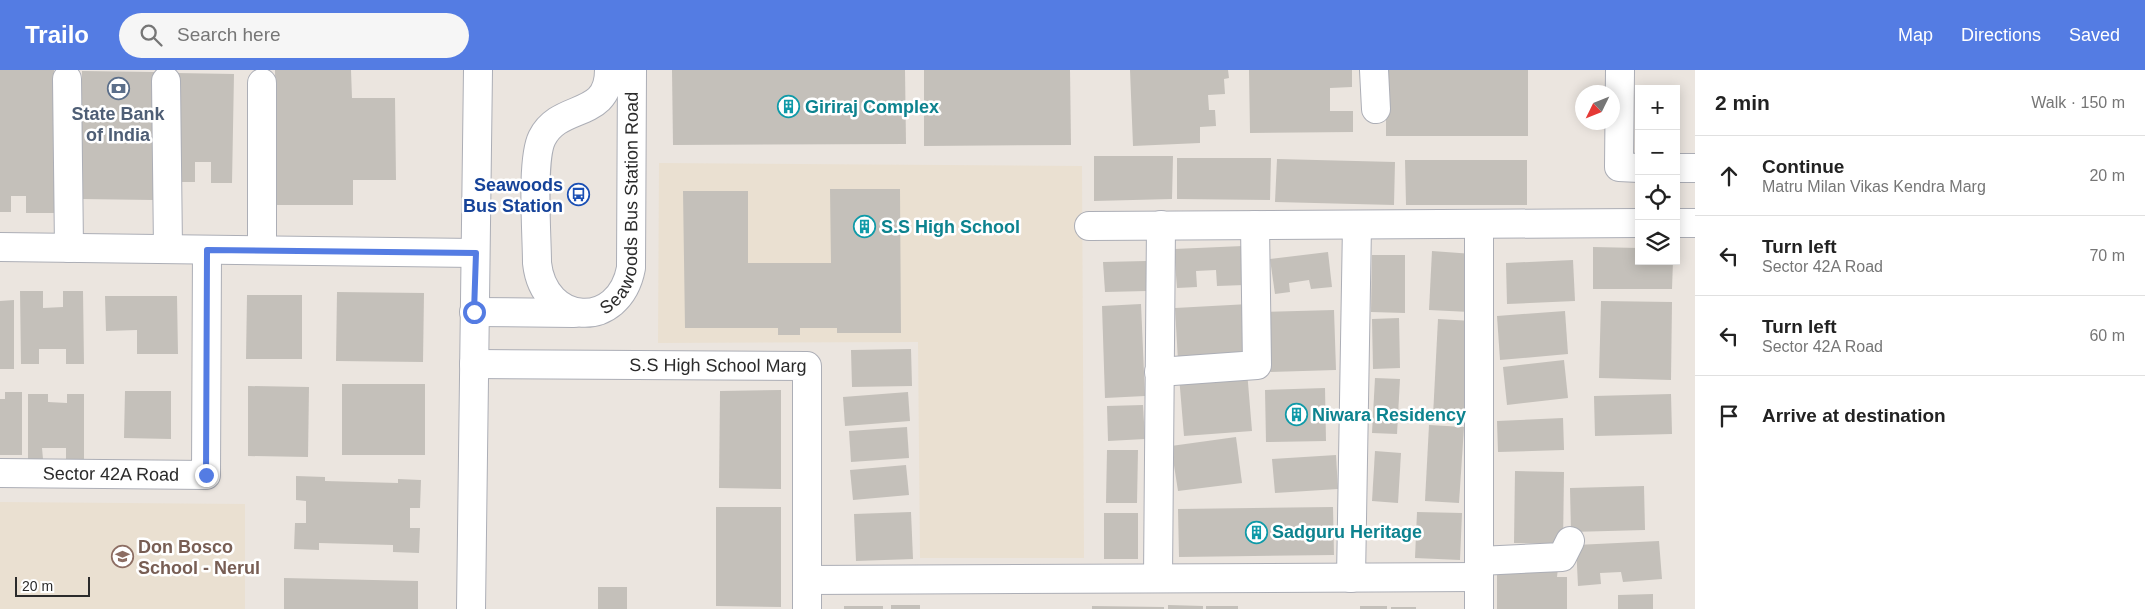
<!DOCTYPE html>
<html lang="en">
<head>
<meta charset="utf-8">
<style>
	body { margin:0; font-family:Helvetica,sans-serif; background:#f6f6f6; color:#222 }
	.controls { position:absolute; right:15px; top:15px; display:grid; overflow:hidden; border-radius:0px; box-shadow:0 2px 12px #0003 }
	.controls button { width:45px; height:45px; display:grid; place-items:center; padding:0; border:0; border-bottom:1px solid #e0e0e0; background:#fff; color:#222; font:25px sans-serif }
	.compass { position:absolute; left:1575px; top:15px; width:45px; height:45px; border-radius:50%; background:#fff; box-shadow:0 2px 12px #0003; rotate:227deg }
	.scale { position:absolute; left:15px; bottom:12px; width:75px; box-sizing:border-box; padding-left:5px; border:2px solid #2b2b2b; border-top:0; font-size:14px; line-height:18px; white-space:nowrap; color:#2b2b2b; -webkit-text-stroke:4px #fff; paint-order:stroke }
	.stop { position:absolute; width:15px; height:15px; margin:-11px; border:4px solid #547ce3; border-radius:50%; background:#fff }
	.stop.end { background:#547ce3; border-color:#fff; box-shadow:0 1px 5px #0008 }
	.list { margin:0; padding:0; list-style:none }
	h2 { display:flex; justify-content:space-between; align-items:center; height:65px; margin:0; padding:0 20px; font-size:21px }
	h2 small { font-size:16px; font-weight:400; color:#767676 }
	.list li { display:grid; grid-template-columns:32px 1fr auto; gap:15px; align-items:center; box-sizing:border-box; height:80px; padding:0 20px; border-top:1px solid #e0e0e0 }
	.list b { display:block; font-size:19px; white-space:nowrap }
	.list p { margin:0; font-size:16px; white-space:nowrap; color:#767676 }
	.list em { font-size:16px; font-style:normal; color:#767676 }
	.icon { flex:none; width:28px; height:28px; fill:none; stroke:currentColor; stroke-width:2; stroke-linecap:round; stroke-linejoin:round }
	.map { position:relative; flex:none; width:1695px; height:539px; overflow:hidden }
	header { display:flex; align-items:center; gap:30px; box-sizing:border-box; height:70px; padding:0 25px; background:#547ce3; color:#fff }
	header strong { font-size:24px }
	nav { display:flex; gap:28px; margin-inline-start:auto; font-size:18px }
	.search { width:350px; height:45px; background:#f6f6f6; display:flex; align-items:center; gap:12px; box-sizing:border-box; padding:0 18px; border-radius:28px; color:#767676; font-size:19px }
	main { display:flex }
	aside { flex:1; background:#fff }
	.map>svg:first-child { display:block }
	.education { fill:#eae0d1 }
	.building { fill:#c4c0ba }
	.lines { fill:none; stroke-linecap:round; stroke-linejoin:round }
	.minor-casing { stroke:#acaeb6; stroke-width:30 }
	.minor { stroke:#fff; stroke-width:28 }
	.route { stroke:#547ce3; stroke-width:6 }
	.labels { text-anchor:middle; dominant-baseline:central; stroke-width:5; stroke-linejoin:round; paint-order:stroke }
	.culture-label { font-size:18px; font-weight:bold; fill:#0d838f; stroke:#fff; text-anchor:start }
	.service-label { font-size:18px; font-weight:bold; fill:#4e5e75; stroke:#fff }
	.transit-label { font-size:18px; font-weight:bold; fill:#164399; stroke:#fff; text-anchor:end }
	.street-label { font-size:18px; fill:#2b2b2b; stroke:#fff }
	.education-label { font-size:18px; font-weight:bold; fill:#785e54; stroke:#fff; text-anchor:start }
</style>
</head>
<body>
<header>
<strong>Trailo</strong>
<div class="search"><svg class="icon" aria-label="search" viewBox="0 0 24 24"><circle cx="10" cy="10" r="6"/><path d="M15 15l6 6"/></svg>Search here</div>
<nav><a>Map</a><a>Directions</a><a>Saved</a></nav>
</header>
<main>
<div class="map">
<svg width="1695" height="539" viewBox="0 0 1695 539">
	<rect width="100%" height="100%" fill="#ebe5df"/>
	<g class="education">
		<path d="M659,93L1082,96L1084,488H920L918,272L658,273Z"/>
		<path d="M0,432L245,434V539H0Z"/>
	</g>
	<g class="building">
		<path d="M0,0H54V143H26V126H11V142H0Z"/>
		<path d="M275,0H351L352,28H395L396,110H353V135H277Z"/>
		<path d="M672,0H905L906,74L673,75Z"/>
		<path d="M924,0H1070L1071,75L924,76Z"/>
		<path d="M1130,0H1228L1229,8L1224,9L1225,24L1208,25L1209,40H1215L1216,56L1200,57V73L1133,76Z"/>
		<path d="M1249,0H1352V17L1330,18V41H1353V62L1250,63Z"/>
		<rect x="1386" y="0" width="142" height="66"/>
		<path d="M82,1L154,2L153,130L81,129Z"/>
		<path d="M176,3L234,4L232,113H211V92H195V112H175Z"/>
		<path d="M1094,86H1173L1172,129L1094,131Z"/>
		<path d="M1177,88H1271L1270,130L1177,129Z"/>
		<path d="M1277,89L1395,92L1394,135L1275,132Z"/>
		<path d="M1405,90H1527V135H1406Z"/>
		<path d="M830,119H900L901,263H837V258H800V265H778V258H685L683,121H748V193H831Z"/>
		<path d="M1243,176L1245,215L1217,216L1216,200L1196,201L1197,217L1177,218L1174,179Z"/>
		<path d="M1593,177L1639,178V191H1673L1672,219H1593Z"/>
		<path d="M1432,181L1473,184L1470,242L1429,240Z"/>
		<path d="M1328,182L1332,217L1311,219L1309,210L1289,213L1290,222L1275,224L1270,189Z"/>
		<path d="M1372,185H1405V243L1371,242Z"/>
		<path d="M1573,190L1575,231L1507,234L1506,193Z"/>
		<path d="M1146,191L1147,221L1105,222L1103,192Z"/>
		<path d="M20,221H43V238L63,237V221H83L84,294H66V279H39V294H21Z"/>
		<path d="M337,222L424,223L423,292L336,291Z"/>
		<path d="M247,225H302V289H246Z"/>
		<path d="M105,226H177L178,284H137V260L106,261Z"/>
		<path d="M14,230V299H0V231Z"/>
		<path d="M1601,231L1672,232L1671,310L1599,308Z"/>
		<path d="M1141,234L1145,326L1105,328L1102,236Z"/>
		<path d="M1249,234L1252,288L1178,291L1175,238Z"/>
		<path d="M1334,240L1336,300L1267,302L1264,242Z"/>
		<path d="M1565,241L1568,284L1500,290L1497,246Z"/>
		<path d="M1399,248L1400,298L1373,299L1372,249Z"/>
		<path d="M1438,249L1472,251L1466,348L1433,346Z"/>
		<path d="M911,279L912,316L852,317L851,280Z"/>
		<path d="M1564,290L1568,328L1507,335L1503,297Z"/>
		<path d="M1247,301L1252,361L1184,366L1179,306Z"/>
		<path d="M1375,308L1400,309L1397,364L1372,363Z"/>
		<rect x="342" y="314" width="83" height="71"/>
		<path d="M248,316L309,317L308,387L248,386Z"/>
		<path d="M1325,318L1326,371L1266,372L1265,320Z"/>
		<path d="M781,320V419L719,418L720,321Z"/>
		<path d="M125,321H171V369L124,368Z"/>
		<path d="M5,322H22V385H0V329H5Z"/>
		<path d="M908,322L910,351L845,356L843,327Z"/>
		<path d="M28,324H48V332L67,333V324H84V390L66,389V378H42L43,389H28Z"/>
		<path d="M1671,324L1672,364L1595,366L1594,326Z"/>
		<path d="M1143,335L1145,369L1108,371L1107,336Z"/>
		<path d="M1563,348L1564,380L1498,382L1497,351Z"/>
		<path d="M1429,355L1464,357L1459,433L1425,431Z"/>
		<path d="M907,357L909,388L851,392L849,361Z"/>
		<path d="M1236,367L1242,413L1178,421L1171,376Z"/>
		<path d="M1107,380H1138L1137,433H1106Z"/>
		<path d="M1375,381L1401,383L1398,433L1372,431Z"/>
		<path d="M1336,385L1338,419L1275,423L1272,389Z"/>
		<path d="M906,395L909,425L853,430L850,400Z"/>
		<path d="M1515,401L1564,402L1563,474L1514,473Z"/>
		<path d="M296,406L325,407V411L398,413V409L421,410L420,438H410V458H420L419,483L393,482V475L319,473V480L294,479L295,453H306V431L296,430Z"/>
		<path d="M1644,416L1645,460L1571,462L1570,418Z"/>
		<path d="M716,437H781V537L716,536Z"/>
		<path d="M1333,437L1334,485L1179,487L1178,439Z"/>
		<path d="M911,442L913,489L856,491L854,444Z"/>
		<path d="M1417,442L1462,443L1460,490L1415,488Z"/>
		<rect x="1104" y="443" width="34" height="46"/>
		<path d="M1659,471L1662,509L1623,512L1621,502L1600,503L1601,514L1578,516L1576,475Z"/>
		<path d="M1497,497L1558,498L1557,507H1567V539H1497Z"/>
		<path d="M284,508L418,511V539H284Z"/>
		<rect x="598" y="517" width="29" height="22"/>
		<path d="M1653,524V539H1618V525Z"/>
		<rect x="891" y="535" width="29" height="4"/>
		<path d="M1168,535L1203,536V539H1168Z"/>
		<rect x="844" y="536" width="39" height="3"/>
		<path d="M1092,536L1164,537V539H1092Z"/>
		<rect x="1206" y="536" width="32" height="3"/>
		<rect x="1360" y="536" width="27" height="3"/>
		<rect x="1391" y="537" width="25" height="2"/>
	</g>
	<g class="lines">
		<defs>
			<g id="minor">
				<path id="s1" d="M609,0C609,50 560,32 542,68C531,90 537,165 537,193C544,256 619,261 631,198L632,0"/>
				<path d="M1374,0L1376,39"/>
				<path d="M1620,0L1619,97L1639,98"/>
				<path d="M67,9L69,178"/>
				<path d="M166,11L168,179"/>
				<path d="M1676,98H1695"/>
				<path d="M1676,153H1695"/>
				<path d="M1089,156L1639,153"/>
				<path d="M0,177L475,183"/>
				<path d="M262,180V13"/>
				<path d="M474,242L574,243"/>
				<path id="s2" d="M474,294L807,296V539"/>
				<path d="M1159,302L1257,295L1255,155"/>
				<path id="s3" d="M0,403L206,405L207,180"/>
				<path d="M1479,491L1562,487L1570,471"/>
				<path d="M1158,508L1161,155"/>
				<path d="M1351,508L1357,155"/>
				<path d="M807,510L1479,507"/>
				<path d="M471,539L478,0"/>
				<path d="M1479,539V154"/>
			</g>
		</defs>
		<use href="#minor" class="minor-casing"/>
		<use href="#minor" class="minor"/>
	</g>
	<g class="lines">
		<path class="route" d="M206,405L207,180L476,183L474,242"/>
	</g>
	<defs>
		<symbol id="bank-ring" viewBox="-11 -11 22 22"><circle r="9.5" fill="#fff" stroke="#5c6f8a" stroke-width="1.5"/><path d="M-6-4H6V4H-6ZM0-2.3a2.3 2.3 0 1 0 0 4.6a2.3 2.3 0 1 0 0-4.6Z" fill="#5c6f8a"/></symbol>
		<symbol id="building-ring" viewBox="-11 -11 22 22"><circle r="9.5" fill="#fff" stroke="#0f9aa8" stroke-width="1.5"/><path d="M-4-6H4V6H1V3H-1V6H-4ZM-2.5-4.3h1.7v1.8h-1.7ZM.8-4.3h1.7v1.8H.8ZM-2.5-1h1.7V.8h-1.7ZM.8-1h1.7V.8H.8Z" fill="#0f9aa8"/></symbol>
		<symbol id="bus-ring" viewBox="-11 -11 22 22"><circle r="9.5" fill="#fff" stroke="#1a4fb4" stroke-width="1.5"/><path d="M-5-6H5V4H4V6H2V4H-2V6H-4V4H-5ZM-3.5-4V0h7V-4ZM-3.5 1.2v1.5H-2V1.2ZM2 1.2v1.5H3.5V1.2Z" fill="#1a4fb4"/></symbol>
		<symbol id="school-ring" viewBox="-11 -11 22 22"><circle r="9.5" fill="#fff" stroke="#8d6e63" stroke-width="1.5"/><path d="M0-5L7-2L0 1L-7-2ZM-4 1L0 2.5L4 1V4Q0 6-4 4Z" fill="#8d6e63"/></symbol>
	</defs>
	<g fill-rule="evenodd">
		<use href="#bank-ring" x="106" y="6" width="25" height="25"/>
		<use href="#building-ring" x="776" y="24" width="25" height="25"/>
		<use href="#bus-ring" x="566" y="112" width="25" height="25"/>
		<use href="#building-ring" x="852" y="144" width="25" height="25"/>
		<use href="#building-ring" x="1284" y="332" width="25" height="25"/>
		<use href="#building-ring" x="1244" y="450" width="25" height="25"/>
		<use href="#school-ring" x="110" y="474" width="25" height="25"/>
	</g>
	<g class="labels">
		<g class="culture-label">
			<text x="805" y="37">Giriraj Complex</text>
			<text x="881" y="157">S.S High School</text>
			<text x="1312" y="345">Niwara Residency</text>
			<text x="1272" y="462">Sadguru Heritage</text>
		</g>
		<g class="service-label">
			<text x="118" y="44">State Bank<tspan x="118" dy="21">of India</tspan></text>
		</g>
		<g class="transit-label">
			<text x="563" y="115">Seawoods<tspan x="563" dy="21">Bus Station</tspan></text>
		</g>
		<g class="street-label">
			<text stroke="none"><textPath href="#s1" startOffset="435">Seawoods Bus Station Road</textPath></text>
			<text stroke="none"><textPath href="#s2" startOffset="244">S.S High School Marg</textPath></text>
			<text stroke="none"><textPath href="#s3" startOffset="111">Sector 42A Road</textPath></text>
		</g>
		<g class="education-label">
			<text x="138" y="477">Don Bosco<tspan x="138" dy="21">School - Nerul</tspan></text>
		</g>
	</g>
</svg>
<div class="controls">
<button>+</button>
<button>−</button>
<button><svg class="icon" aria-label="locate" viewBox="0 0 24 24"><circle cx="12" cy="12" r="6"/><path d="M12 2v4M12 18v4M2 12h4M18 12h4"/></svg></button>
<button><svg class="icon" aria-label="layers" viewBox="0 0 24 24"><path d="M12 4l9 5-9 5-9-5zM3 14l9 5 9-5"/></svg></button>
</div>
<svg class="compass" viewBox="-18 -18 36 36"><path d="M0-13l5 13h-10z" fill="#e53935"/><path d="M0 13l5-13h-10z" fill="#767676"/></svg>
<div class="scale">20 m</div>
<div class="stop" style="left:474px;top:242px"></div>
<div class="stop end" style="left:206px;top:405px"></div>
</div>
<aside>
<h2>2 min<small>Walk · 150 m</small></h2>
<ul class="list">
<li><svg class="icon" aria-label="ahead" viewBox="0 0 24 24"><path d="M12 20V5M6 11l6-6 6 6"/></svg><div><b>Continue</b><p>Matru Milan Vikas Kendra Marg</p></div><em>20 m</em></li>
<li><svg class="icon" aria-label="left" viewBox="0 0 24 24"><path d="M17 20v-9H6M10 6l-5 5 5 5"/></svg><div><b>Turn left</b><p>Sector 42A Road</p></div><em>70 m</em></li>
<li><svg class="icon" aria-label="left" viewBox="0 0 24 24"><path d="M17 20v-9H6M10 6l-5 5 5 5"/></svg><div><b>Turn left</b><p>Sector 42A Road</p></div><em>60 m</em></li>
<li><svg class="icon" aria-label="arrive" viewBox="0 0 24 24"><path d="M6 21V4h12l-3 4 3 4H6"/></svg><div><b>Arrive at destination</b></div></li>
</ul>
</aside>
</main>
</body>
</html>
